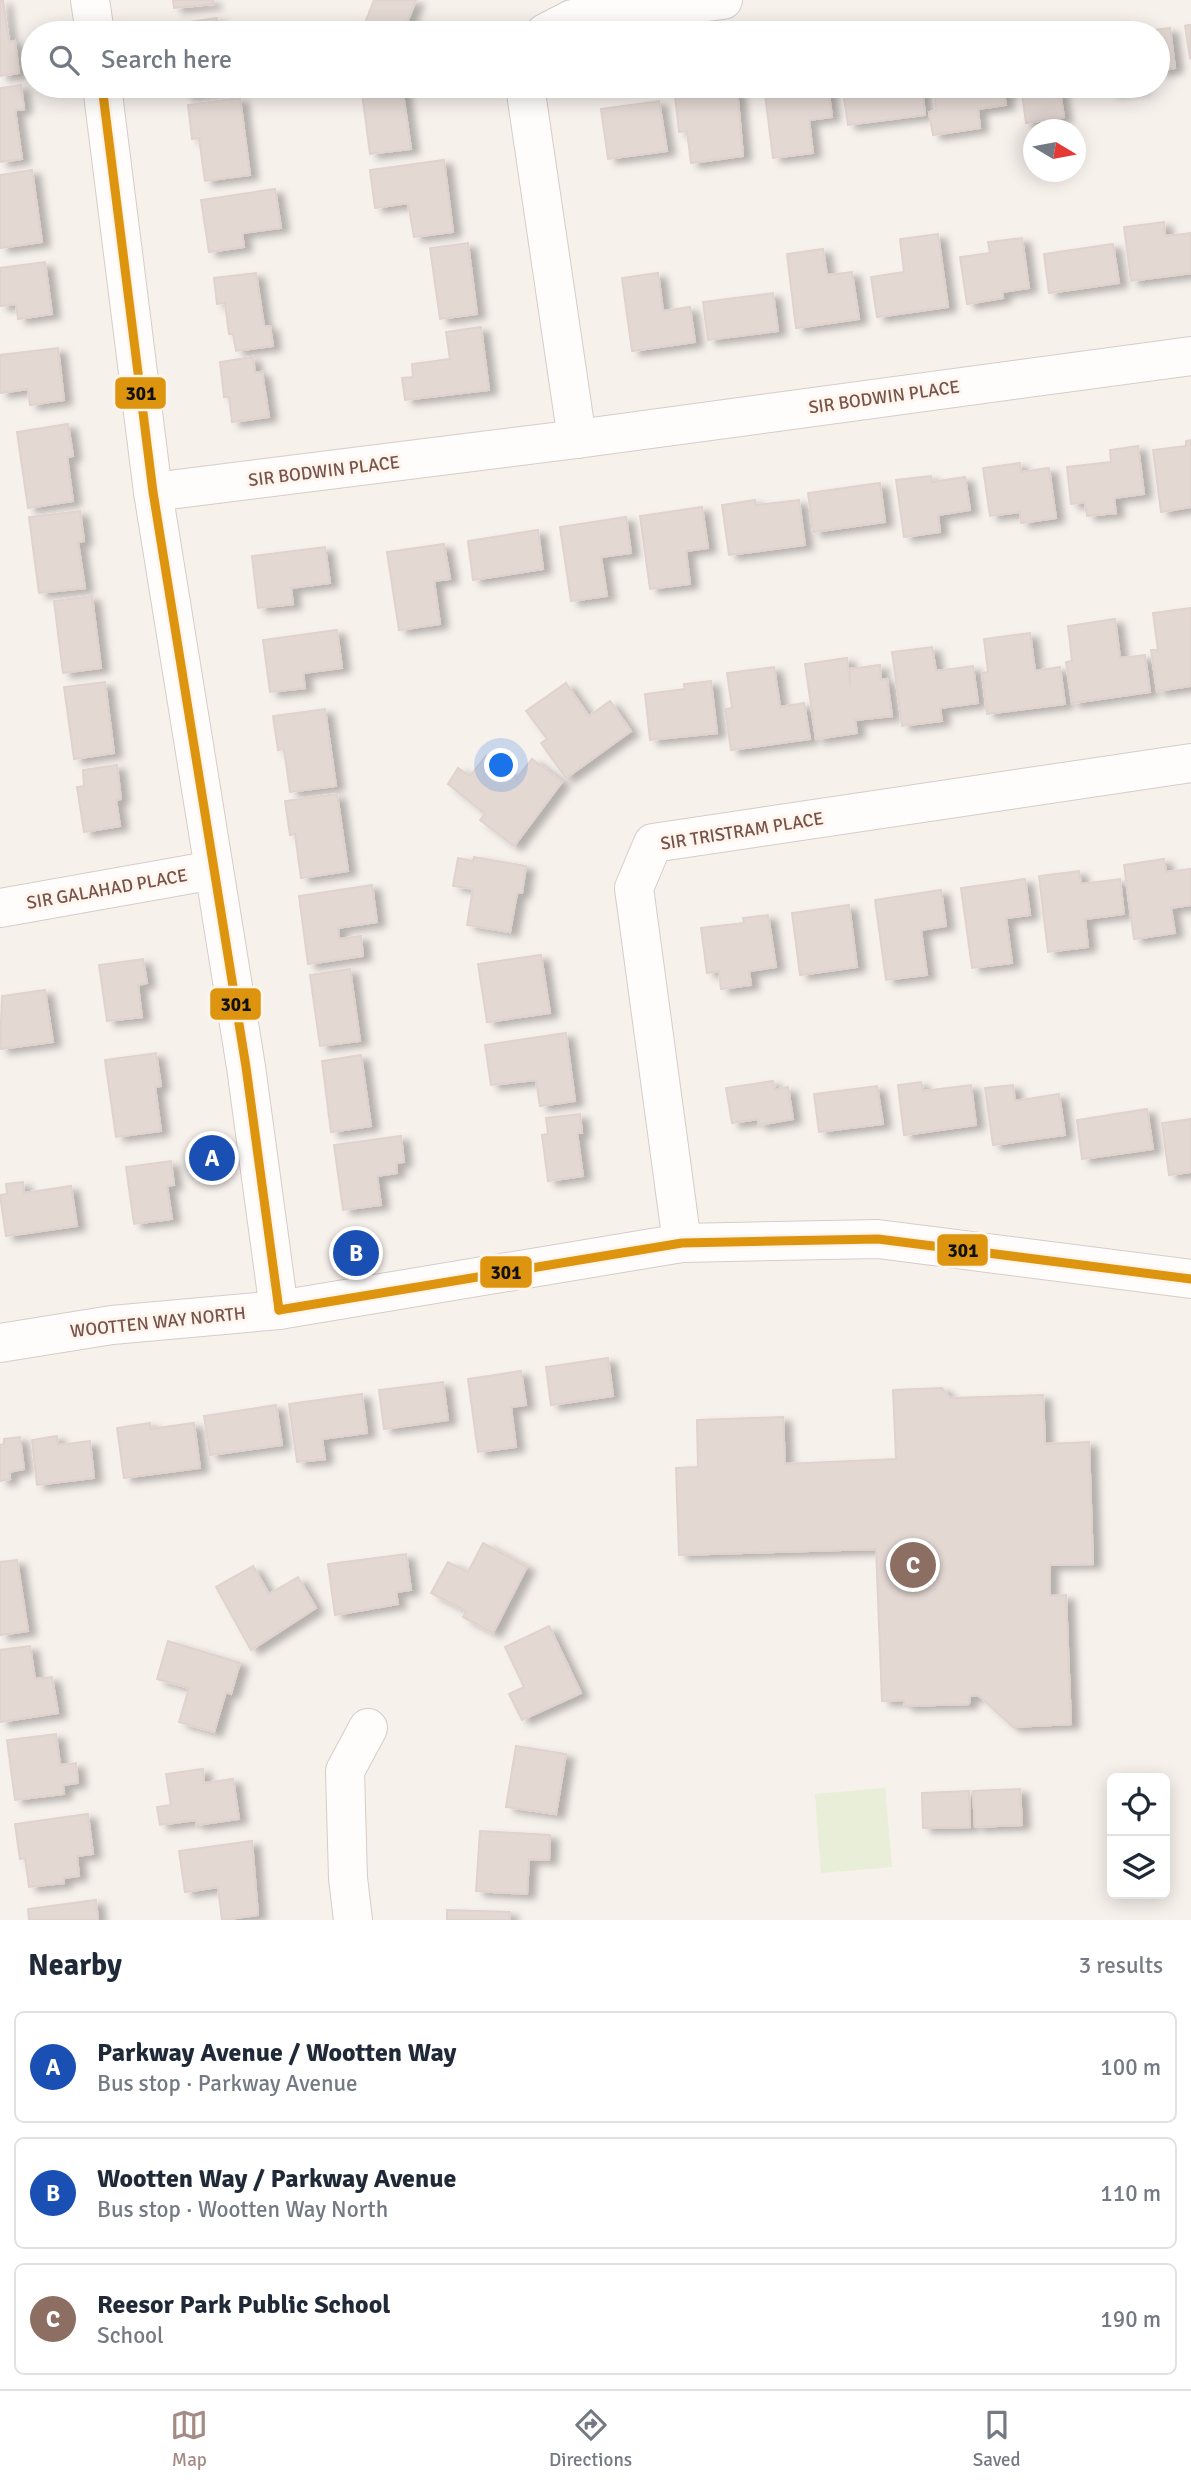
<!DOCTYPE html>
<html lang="en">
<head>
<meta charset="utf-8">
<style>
	body { margin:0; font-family:Signika,sans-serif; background:#f6f6f7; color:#1f2937 }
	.controls { position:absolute; right:21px; bottom:21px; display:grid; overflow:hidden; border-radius:10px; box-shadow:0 4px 18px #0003 }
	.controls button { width:63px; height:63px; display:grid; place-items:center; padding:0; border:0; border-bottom:2px solid #e0e1e3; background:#fff; color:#1f2937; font:35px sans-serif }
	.compass { position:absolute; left:1023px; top:119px; width:63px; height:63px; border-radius:50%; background:#fff; box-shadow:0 4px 18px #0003; rotate:100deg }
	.you { position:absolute; left:502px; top:766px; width:24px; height:24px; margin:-18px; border:5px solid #fff; border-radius:50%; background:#1a73e8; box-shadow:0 0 0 10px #1a73e833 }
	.badge { display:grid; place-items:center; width:46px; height:46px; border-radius:50%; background:#a38a83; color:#fff; font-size:23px; font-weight:700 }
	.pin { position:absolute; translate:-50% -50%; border:4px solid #fff; box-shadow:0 2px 7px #0006 }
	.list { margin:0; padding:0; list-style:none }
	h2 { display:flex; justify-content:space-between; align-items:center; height:91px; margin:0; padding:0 28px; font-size:30px }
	h2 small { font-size:23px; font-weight:400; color:#747a83 }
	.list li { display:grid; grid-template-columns:46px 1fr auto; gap:21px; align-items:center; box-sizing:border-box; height:112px; margin:0 14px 14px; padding:0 14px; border:2px solid #e0e1e3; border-radius:10px }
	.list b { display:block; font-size:26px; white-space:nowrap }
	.list p { margin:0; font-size:23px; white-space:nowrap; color:#747a83 }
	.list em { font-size:23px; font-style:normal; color:#747a83 }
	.icon { flex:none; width:38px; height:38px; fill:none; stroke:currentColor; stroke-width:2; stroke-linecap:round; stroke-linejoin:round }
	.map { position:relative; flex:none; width:1191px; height:1920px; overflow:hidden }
	.search { position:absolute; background:#fff; box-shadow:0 4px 18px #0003; left:21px; right:21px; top:21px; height:77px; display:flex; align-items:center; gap:18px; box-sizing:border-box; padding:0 24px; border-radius:38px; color:#747a83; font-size:26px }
	.sheet { height:469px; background:#fff }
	nav { display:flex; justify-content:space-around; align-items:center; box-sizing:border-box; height:98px; border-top:2px solid #e0e1e3; background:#fff; font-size:19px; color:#747a83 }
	nav a { display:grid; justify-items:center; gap:4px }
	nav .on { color:#a38a83 }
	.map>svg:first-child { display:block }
	.green { fill:#e8eed7 }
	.building { fill:#e4d8d3; stroke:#e0d3ce; stroke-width:2; filter:url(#shadow) }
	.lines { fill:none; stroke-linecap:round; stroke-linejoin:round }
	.minor-casing { stroke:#d6ccc8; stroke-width:40 }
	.minor { stroke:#fefdfc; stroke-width:38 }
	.bus-1-casing { stroke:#fff5ed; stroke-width:14 }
	.bus-1 { stroke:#dd950f; stroke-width:9 }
	.labels { text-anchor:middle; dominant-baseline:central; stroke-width:6; stroke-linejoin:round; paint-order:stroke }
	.street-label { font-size:18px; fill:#76534b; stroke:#fff5ed }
	.line-badge { stroke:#fff5ed; stroke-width:2.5 }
	.pale-badge-label { font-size:19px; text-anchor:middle; font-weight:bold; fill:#111 }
</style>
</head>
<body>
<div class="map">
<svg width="1191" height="1920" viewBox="0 0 1191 1920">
	<defs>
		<filter id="shadow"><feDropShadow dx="8" dy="4.5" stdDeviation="3.5" flood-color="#0004"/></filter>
	</defs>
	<rect width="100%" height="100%" fill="#f7f1ec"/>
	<path class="green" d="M885,1788L892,1867L821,1873L815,1794Z"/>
	<g class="building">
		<path d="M0,0H3L9,42L15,41L19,73L0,76Z"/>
		<path d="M173,0H213V4L174,8Z"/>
		<path d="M374,0H416L403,33H361Z"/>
		<path d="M217,18L219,33H177L176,24Z"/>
		<path d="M1188,25H1191L1190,59L1185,26Z"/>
		<path d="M1170,28L1175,68L1158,71V33H1134Z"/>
		<path d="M21,85L24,109L15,110L22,159L0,162V88Z"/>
		<path d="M184,86H226L227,89L185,95Z"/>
		<path d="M361,86H402L411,149L370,154Z"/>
		<path d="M764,86H828L832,117L809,120L813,153L773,158Z"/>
		<path d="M842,86H922L925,115L848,125Z"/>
		<path d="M933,86H1008L1009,92L1004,93L1006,105L978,109L980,128L933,135L929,112L936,111Z"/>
		<path d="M1021,86H1059L1064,117L1026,123Z"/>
		<path d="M1109,86H1142V88L1110,92Z"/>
		<path d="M737,88L743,156L691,163L687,131L679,132L675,96Z"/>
		<path d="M240,98L250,175L205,181L199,138L192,139L188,105Z"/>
		<path d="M659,101L667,151L608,159L601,109Z"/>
		<path d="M444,160L453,232L414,237L408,203L375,208L370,170Z"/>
		<path d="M32,170L42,242L0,248V175Z"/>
		<path d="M275,189L281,228L242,233L244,247L209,252L201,200Z"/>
		<path d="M1164,222L1165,236L1191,233V273L1131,281L1124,227Z"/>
		<path d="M938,234L948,307L877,317L871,277L904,272L900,239Z"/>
		<path d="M1022,238L1029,288L1002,292L1003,298L967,304L960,257L990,253L988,242Z"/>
		<path d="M468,243L477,314L440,319L430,248Z"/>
		<path d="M1113,244L1119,283L1049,293L1044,254Z"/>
		<path d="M823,249L827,275L852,272L859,319L796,328L787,254Z"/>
		<path d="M45,262L52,314L18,319L16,304L0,306V268Z"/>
		<path d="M256,273L264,326H270L273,346L236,351L233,334H229L225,303L217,304L214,278Z"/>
		<path d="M658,273L663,311L690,307L695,342L632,351L622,278Z"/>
		<path d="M773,293L778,331L708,340L703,302Z"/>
		<path d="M481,327L489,390L405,400L402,378L413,377L412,364L450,359L446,332Z"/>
		<path d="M58,348L64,400L30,405L28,389L0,393V355Z"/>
		<path d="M253,357L255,373L262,372L269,417L232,422L229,397H224L220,362Z"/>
		<path d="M68,424L73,456L67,457L73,501L28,508L17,432Z"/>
		<path d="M1191,440V507L1161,512L1153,450L1186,446V441Z"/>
		<path d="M1138,446L1144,494L1114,498L1116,513L1087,516L1085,502L1071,504L1067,467L1111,462L1110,450Z"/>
		<path d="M1020,463L1021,472L1049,468L1056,518L1021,523L1020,512L990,516L983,468Z"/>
		<path d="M931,476L932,482L965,477L970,510L938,515L940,532L904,537L896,480Z"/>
		<path d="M880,483L885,522L813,532L808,493Z"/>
		<path d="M755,500L756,505L799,500L805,545L729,555L722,505Z"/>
		<path d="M702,507L708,548L686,551L690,584L650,589L640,516Z"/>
		<path d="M80,511L84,541L78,542L85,588L39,593L29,517Z"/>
		<path d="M626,517L631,553L601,557L607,596L571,601L560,527Z"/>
		<path d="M538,530L543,569L473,580L468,541Z"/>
		<path d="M444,544L450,579L434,581L440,624L399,630L387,552Z"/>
		<path d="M325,547L330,583L291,588L293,604L258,608L252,556Z"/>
		<path d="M92,596L101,668L63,673L54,601Z"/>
		<path d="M1191,608V686L1157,691L1151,650H1158L1153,613Z"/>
		<path d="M1115,619L1120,658L1145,655L1150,692L1072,703L1066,662L1072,661L1068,626Z"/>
		<path d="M337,630L342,668L303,673L305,688L270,692L263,640Z"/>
		<path d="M1030,633L1035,671L1060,667L1065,704L987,714L982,673L988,672L984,639Z"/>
		<path d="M932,647L936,671L973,666L978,703L940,708L942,721L902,726L892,652Z"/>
		<path d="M847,658L850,685V669L880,665L881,680L887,679L892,716L855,720L857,733L816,739L805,664Z"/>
		<path d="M774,667L780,707L804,703L810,739L731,750L725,709L732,708L727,673Z"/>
		<path d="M711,681L717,733L650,740L645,694L685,689L684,684Z"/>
		<path d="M105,682L114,753L74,759L64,687Z"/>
		<path d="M566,683L589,716L610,701L631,731L566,778L541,743L547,739L526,711Z"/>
		<path d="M325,709L336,786L290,792L284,749L278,750L273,716Z"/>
		<path d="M486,756L516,779L532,759L562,782L514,846L480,820L485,814L448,784L458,768L470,776Z"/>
		<path d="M117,765L121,799L116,800L120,826L84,832L77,787L84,786L83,770Z"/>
		<path d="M337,794L348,871L301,878L295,834L290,835L285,801Z"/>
		<path d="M474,857L526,866L522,893H517L510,932L467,925L473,889L453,886L458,858L473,861Z"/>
		<path d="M1164,859L1166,872L1191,869V905L1171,908L1175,933L1134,939L1124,865Z"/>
		<path d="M1079,871L1081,884L1120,879L1124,914L1085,919L1088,947L1048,952L1039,876Z"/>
		<path d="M1025,879L1030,915L1006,918L1012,963L972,968L961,888Z"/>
		<path d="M372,885L377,922L338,928L339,939L361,936L363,956L308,964L299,896Z"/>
		<path d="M941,890L946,926L921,930L927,975L886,980L875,900Z"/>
		<path d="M849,905L857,967L800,975L792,913Z"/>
		<path d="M768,915L776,967L749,971L751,985L721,989L719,971L707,973L701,928L744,923L743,918Z"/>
		<path d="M541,955L550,1013L487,1022L478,964Z"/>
		<path d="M143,959L147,983L138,985L142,1017L107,1021L99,965Z"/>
		<path d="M350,969L360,1041L320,1046L310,975Z"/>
		<path d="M45,990L53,1042L0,1049L2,996Z"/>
		<path d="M566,1033L575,1101L540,1106L536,1080L491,1085L485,1045Z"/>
		<path d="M156,1053L161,1086L155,1087L161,1131L116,1137L105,1060Z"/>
		<path d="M361,1055L371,1126L331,1132L322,1061Z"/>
		<path d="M773,1081L775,1090L788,1087L793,1119L759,1125L758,1119L732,1123L726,1088Z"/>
		<path d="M921,1082L923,1091L971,1085L976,1125L904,1135L898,1085Z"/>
		<path d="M1013,1085L1015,1101L1059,1094L1065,1135L993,1145L985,1088Z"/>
		<path d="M877,1086L883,1124L819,1132L814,1094Z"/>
		<path d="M1147,1109L1153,1149L1082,1159L1077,1120Z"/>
		<path d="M580,1114L582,1133H577L583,1176L548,1181L542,1135L548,1134L546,1118Z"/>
		<path d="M1191,1119V1172L1169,1175L1162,1123Z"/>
		<path d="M401,1136L404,1162L396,1163L397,1173L377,1176L381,1205L343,1210L334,1145Z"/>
		<path d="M171,1161L174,1185L167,1186L172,1219L134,1224L126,1167Z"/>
		<path d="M23,1182L24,1193L71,1186L77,1226L6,1236L0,1195L7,1194L6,1184Z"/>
		<path d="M608,1358L613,1396L551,1405L546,1367Z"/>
		<path d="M521,1371L526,1405L511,1407L516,1447L478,1452L468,1379Z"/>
		<path d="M443,1382L448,1420L384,1429L379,1390Z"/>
		<path d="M942,1388L950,1398L1043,1395L1045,1444L1089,1442L1093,1564L1050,1565V1596L1066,1595L1071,1724L1013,1727L978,1695L970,1696L969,1704L905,1706L904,1700L882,1701L876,1549L679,1555L676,1468L698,1467L697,1420L783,1417L785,1464L896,1459L893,1390Z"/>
		<path d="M362,1394L367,1433L322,1439L325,1459L297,1462L289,1404Z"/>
		<path d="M276,1405L282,1445L210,1455L204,1416Z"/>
		<path d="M150,1423V1429L194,1423L200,1468L124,1478L117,1428Z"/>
		<path d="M57,1436L58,1445L90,1441L94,1478L37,1485L32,1440Z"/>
		<path d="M20,1437L24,1469L9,1472L10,1479L0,1481V1445L4,1444V1439Z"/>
		<path d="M483,1543L527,1567L493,1633L463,1617L466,1611L431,1593L448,1562L468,1572Z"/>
		<path d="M406,1554L411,1590L396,1592L398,1604L335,1615L328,1564Z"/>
		<path d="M17,1560L28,1631L0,1635V1562Z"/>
		<path d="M253,1566L269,1594L298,1577L316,1608L251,1650L216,1587Z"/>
		<path d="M549,1626L581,1693L522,1720L509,1694L524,1687L505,1647Z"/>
		<path d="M168,1641L240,1663L231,1694L226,1692L214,1732L179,1722L189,1688L157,1679Z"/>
		<path d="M30,1646L35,1679L52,1677L58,1713L0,1722V1650Z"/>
		<path d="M56,1734L60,1765L76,1763L78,1783L63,1785L64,1794L15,1800L7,1740Z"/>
		<path d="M516,1746L566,1754L556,1814L506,1807Z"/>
		<path d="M203,1769L204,1783L233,1779L239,1819L196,1825V1820L160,1825L157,1807L171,1805L166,1774Z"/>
		<path d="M1020,1789L1022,1825L975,1827L973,1791Z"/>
		<path d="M969,1791L970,1827L923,1828L922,1793Z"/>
		<path d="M88,1814L93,1854L77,1856L79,1876L64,1878V1883L29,1887L25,1858L20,1859L15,1824Z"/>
		<path d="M480,1831L550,1835L549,1860L529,1859L527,1894L476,1891Z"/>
		<path d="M252,1841L258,1915L222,1920L218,1887L185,1892L179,1851Z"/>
		<path d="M96,1900L98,1920H29L28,1909Z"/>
		<path d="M447,1910L510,1912L509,1920H447Z"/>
	</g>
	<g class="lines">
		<defs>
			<g id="minor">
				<path d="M90,0L95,33"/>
				<path d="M545,33L572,19L723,0"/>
				<path d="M102,86L153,492L246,1067L279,1310"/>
				<path d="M525,86L577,439"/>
				<path d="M153,492L577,439L1191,356"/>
				<path d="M0,908L214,870"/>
				<path d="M682,1243L634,888L653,843L1191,763"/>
				<path d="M0,1343L112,1325L279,1310L682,1243L878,1239L1191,1279"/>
				<path d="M353,1920L348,1878L345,1771L368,1728"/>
			</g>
		</defs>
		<use href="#minor" class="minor-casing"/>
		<use href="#minor" class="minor"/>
		<defs>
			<g id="bus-1">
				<path d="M102,86L153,492L246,1067L279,1310"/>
				<path d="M279,1310L682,1243L878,1239L1191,1279"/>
			</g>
		</defs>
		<use href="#bus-1" class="bus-1-casing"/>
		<use href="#bus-1" class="bus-1"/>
	</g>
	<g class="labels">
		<g class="street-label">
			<text transform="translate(884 397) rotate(-8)">SIR BODWIN PLACE</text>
			<text transform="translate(324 471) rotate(-7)">SIR BODWIN PLACE</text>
			<text transform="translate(742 831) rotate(-9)">SIR TRISTRAM PLACE</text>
			<text transform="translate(107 889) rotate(-10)">SIR GALAHAD PLACE</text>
			<text transform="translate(158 1322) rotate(-6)">WOOTTEN WAY NORTH</text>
		</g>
	</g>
	<g class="line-badge">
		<rect x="114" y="376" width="53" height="34" rx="7" fill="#dd950f"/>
		<rect x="209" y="987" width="53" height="34" rx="7" fill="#dd950f"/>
		<rect x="936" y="1233" width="53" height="34" rx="7" fill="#dd950f"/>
		<rect x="479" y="1255" width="54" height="34" rx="7" fill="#dd950f"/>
	</g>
	<g class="pale-badge-label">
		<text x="141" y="400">301</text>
		<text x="236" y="1011">301</text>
		<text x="963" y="1257">301</text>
		<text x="506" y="1279">301</text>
	</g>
</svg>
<div class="controls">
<button><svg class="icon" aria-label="locate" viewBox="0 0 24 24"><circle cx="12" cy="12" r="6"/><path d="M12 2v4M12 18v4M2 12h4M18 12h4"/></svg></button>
<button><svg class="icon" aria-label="layers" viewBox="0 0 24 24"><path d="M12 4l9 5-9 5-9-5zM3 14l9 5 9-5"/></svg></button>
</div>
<svg class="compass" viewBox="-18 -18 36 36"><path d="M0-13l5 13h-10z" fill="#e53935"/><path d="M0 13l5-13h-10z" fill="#747a83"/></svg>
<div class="you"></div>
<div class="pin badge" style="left:212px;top:1158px;background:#1a4fb4">A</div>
<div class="pin badge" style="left:356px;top:1253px;background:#1a4fb4">B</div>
<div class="pin badge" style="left:913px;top:1565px;background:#8d6e63">C</div>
<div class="search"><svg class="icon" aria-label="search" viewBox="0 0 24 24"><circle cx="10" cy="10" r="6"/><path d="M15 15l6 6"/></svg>Search here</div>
</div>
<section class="sheet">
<h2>Nearby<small>3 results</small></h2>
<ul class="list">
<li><span class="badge" style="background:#1a4fb4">A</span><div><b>Parkway Avenue / Wootten Way</b><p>Bus stop · Parkway Avenue</p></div><em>100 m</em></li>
<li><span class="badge" style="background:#1a4fb4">B</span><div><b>Wootten Way / Parkway Avenue</b><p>Bus stop · Wootten Way North</p></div><em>110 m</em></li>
<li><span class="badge" style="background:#8d6e63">C</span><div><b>Reesor Park Public School</b><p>School</p></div><em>190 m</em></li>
</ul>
</section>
<nav>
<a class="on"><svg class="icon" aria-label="map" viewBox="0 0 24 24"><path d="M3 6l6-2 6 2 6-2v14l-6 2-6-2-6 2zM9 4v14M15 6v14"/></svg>Map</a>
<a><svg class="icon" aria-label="directions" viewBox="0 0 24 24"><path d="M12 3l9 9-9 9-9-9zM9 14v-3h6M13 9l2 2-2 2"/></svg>Directions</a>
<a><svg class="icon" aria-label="saved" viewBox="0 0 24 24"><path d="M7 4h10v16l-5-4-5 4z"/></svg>Saved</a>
</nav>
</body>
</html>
